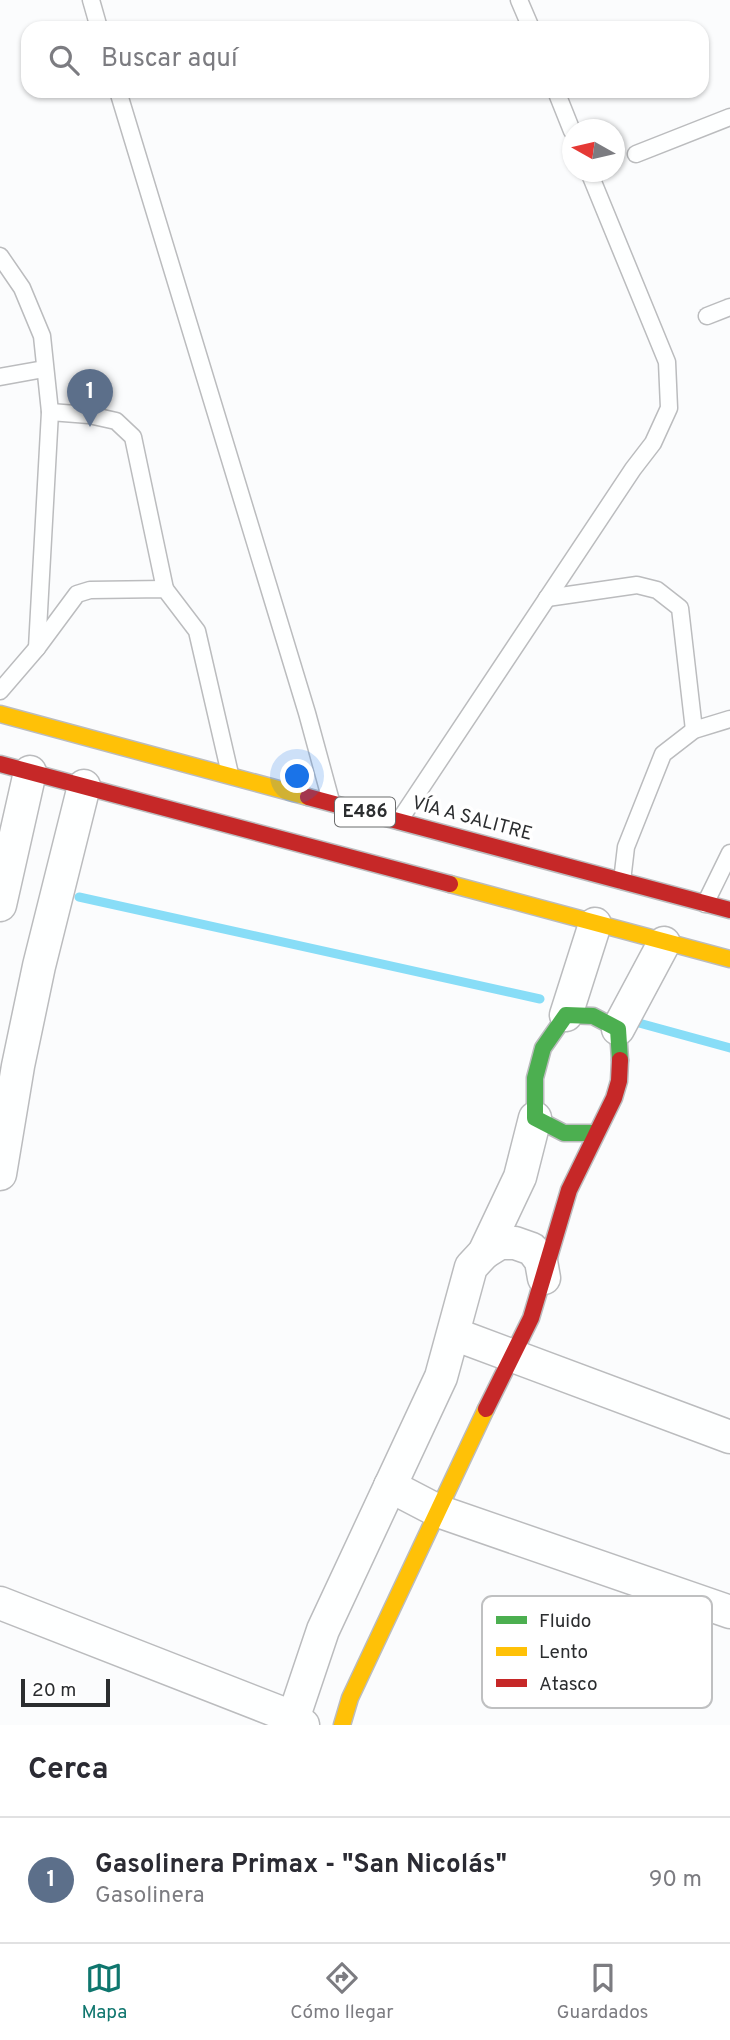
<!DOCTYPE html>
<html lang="es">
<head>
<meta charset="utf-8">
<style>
	body { margin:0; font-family:Overpass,sans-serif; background:#f7f7f7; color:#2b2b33 }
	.compass { position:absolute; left:562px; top:119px; width:63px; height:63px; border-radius:50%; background:#fff; box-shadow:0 2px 5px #0004; rotate:278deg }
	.scale { position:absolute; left:21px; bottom:18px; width:89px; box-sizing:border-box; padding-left:7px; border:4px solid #2b2d2f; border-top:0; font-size:19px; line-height:24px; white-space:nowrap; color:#2b2d2f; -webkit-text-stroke:5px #fff; paint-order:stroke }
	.you { position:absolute; left:298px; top:777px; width:24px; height:24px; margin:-18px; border:5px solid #fff; border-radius:50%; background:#1a73e8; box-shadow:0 0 0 10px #1a73e833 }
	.badge { display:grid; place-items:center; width:46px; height:46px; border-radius:50%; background:#0f766e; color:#fff; font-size:23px; font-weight:700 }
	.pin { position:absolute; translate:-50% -58px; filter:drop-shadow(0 2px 4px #0008) }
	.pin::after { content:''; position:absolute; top:37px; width:24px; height:21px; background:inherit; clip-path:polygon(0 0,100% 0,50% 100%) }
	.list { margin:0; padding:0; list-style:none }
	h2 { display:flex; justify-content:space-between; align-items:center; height:91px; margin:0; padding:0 28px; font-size:30px }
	h2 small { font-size:23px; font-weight:400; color:#7c7c81 }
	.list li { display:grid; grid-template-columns:46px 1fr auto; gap:21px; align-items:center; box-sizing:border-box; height:126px; padding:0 28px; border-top:2px solid #e1e1e2 }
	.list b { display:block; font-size:26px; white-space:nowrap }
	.list p { margin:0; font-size:23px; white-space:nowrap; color:#7c7c81 }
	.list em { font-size:23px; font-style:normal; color:#7c7c81 }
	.icon { flex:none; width:38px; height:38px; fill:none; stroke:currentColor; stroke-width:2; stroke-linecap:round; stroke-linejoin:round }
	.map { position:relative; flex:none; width:730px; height:1725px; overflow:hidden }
	.search { position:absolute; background:#fff; box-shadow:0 2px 5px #0004; left:21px; right:21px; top:21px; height:77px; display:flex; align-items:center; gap:18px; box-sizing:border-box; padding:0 24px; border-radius:21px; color:#7c7c81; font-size:26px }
	.sheet { height:217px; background:#fff }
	nav { display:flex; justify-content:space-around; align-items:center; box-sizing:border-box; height:98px; border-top:2px solid #e1e1e2; background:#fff; font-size:19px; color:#7c7c81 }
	nav a { display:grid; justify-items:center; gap:4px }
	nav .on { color:#0f766e }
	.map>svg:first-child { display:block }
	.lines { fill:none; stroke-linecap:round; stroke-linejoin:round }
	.stream { stroke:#88ddf7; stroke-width:9 }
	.lane-casing { stroke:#bbbcbe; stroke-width:19 }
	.street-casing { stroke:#bbbcbe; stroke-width:35 }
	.fast-casing { stroke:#bbbcbe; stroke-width:19 }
	.slow-casing { stroke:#bbbcbe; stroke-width:19 }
	.jam-casing { stroke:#bbbcbe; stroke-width:19 }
	.lane { stroke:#feffff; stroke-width:16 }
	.street { stroke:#feffff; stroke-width:32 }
	.fast { stroke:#4caf50; stroke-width:16 }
	.slow { stroke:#ffc107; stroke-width:16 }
	.jam { stroke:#c62828; stroke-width:16 }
	.labels { text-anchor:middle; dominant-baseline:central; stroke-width:7; stroke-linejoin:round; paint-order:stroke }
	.shield { fill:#fff; stroke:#6b6c6d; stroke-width:2 }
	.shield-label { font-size:18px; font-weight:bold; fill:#2b2d2f }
	.street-label { font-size:19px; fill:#2b2d2f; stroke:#fff }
	.key { fill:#fff; stroke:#bfc0c1; stroke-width:2 }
	.key-label { font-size:19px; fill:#2b2d2f }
</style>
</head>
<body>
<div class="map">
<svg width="730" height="1725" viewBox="0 0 730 1725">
	<rect width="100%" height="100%" fill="#fbfcfd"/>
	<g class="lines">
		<g class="stream">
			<path d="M79,897L540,999"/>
			<path d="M639,1023L730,1048"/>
		</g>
		<defs>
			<g id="lane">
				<path d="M91,0L99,28"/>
				<path d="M519,0L531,28"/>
				<path d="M118,91L307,713L331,801"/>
				<path d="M556,91L572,131"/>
				<path d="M636,154L730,117"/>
				<path d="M0,256L22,288L42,336L50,412L37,648"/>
				<path d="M707,316L730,307"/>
				<path d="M0,377L44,369"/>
				<path d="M50,412L89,415L116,421L133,437L165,589"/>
				<path d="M547,598L637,585L657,590L680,608L694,730"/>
				<path d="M0,691L37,648L77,594L90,590L165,589L197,631L230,774"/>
				<path d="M399,821L633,469L653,443L669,408L667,362L589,172"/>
				<path d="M622,881L626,847L663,754L694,730L730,719"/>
				<path d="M705,904L730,853"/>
			</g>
			<g id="street">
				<path d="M0,905L30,772"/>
				<path d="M566,1015L595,924"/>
				<path d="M618,1029L664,943"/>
				<path d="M0,1174L18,1066L39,966L84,786"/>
				<path d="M484,1253L500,1243H515L532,1249L541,1261L544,1278"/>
				<path d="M454,1334L730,1437"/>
				<path d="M390,1486L438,1511L730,1612"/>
				<path d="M0,1603L292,1717L303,1725"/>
				<path d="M291,1725L323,1630L441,1377L471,1267L484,1253L520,1177L535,1118"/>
			</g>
			<path id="fast" d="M595,1133H564L535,1118V1078L543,1048L566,1015L593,1016L618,1029L620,1060"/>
			<g id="slow">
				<path d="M0,714L308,797"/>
				<path d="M450,884L730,959"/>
				<path d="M342,1725L350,1698L486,1409"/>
			</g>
			<g id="jam">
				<path d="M0,764L450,884"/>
				<path d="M308,797L730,910"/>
				<path d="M486,1409L531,1318L569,1190L614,1098L619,1081L620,1060"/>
			</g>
		</defs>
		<use href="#lane" class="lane-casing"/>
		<use href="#street" class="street-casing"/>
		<use href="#fast" class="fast-casing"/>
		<use href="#slow" class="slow-casing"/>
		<use href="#jam" class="jam-casing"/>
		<use href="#lane" class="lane"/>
		<use href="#street" class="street"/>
		<use href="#fast" class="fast"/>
		<use href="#slow" class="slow"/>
		<use href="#jam" class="jam"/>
	</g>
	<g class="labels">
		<rect class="shield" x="335" y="797.5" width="60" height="29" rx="5"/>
		<g class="shield-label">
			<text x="365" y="812">E486</text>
		</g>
		<g class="street-label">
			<text transform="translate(472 819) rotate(15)">VÍA A SALITRE</text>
		</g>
	</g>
	<rect x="482" y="1596" width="230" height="112" rx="10" class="key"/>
	<rect x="496" y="1616" width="31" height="8" fill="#4caf50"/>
	<rect x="496" y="1647" width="31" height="9" fill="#ffc107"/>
	<rect x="496" y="1679" width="31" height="8" fill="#c62828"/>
	<g class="key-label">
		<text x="539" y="1627">Fluido</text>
		<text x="539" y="1658">Lento</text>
		<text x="539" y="1690">Atasco</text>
	</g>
</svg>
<svg class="compass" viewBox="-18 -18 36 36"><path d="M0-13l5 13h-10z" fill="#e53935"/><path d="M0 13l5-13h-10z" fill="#7c7c81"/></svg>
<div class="scale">20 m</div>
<div class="you"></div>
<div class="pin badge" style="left:90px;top:427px;background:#5c6f8a">1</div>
<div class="search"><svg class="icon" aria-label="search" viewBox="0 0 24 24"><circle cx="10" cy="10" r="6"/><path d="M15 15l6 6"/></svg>Buscar aquí</div>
</div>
<section class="sheet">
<h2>Cerca<small></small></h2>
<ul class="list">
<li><span class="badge" style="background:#5c6f8a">1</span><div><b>Gasolinera Primax - &quot;San Nicolás&quot;</b><p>Gasolinera</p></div><em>90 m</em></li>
</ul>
</section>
<nav>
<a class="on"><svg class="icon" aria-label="map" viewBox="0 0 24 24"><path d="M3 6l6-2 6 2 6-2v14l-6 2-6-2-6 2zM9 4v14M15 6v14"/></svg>Mapa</a>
<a><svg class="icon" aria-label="directions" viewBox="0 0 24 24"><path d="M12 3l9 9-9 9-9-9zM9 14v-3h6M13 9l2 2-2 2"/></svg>Cómo llegar</a>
<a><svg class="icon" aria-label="saved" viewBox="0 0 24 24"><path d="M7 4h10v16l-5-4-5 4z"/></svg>Guardados</a>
</nav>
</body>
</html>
